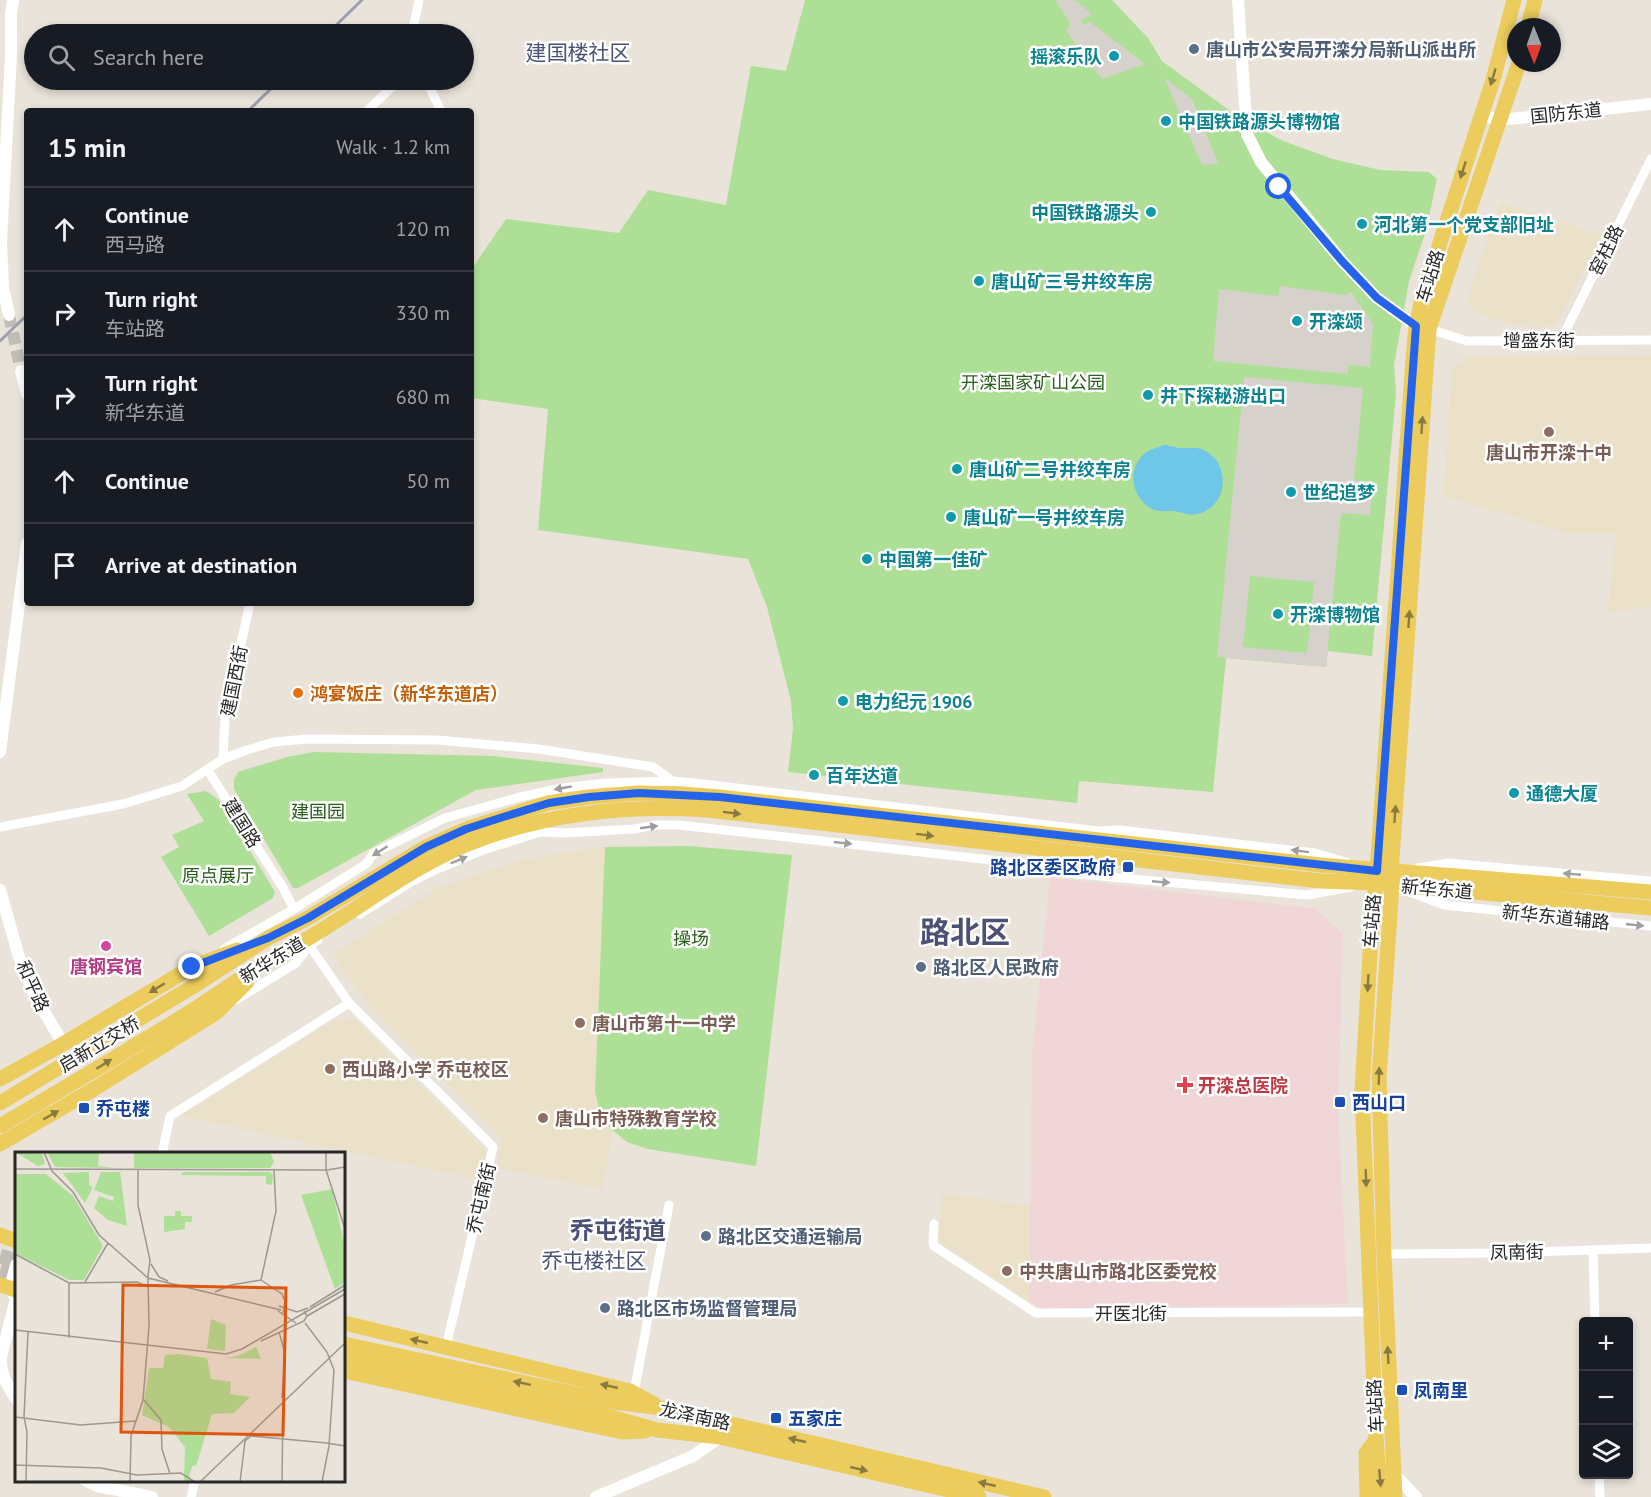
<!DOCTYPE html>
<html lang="en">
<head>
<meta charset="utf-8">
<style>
	body { margin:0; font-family:"PT Sans","Noto Sans SC",sans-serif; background:#20242c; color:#f1f3f6 }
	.controls { position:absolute; right:18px; bottom:18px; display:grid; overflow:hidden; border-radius:6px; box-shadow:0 3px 9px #0003 }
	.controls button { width:54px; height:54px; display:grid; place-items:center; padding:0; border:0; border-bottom:2px solid #363941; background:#171b24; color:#f1f3f6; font:30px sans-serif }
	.compass { position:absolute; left:1507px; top:18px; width:54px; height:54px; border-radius:50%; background:#171b24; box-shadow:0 3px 9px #0003; rotate:179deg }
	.stop { position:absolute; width:18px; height:18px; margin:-14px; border:4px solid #2563eb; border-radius:50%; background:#fff }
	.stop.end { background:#2563eb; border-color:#fff; box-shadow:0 2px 6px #0008 }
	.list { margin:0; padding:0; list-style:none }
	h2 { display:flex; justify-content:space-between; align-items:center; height:78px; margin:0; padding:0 24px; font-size:26px }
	h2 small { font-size:20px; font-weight:400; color:#9ea1a6 }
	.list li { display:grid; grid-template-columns:39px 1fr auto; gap:18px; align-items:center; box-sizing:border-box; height:84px; padding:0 24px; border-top:2px solid #363941 }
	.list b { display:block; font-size:22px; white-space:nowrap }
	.list p { margin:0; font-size:20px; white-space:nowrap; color:#9ea1a6 }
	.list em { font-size:20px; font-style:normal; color:#9ea1a6 }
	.icon { flex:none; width:33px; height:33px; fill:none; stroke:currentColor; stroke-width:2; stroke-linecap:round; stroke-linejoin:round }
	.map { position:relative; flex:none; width:1651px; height:1497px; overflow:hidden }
	.search { position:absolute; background:#171b24; box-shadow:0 3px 9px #0003; left:24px; top:24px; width:450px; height:66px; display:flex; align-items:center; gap:15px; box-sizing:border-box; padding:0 21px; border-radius:33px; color:#9ea1a6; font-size:22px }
	.panel { position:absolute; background:#171b24; box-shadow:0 3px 9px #0003; left:24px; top:108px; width:450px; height:498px; border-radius:6px }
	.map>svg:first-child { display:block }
	.education { fill:#ebe0c8 }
	.medical { fill:#f0d6d6 }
	.green { fill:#addf96 }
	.plaza { fill:#d6d2cb; fill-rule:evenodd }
	.water { fill:#6ec6e9 }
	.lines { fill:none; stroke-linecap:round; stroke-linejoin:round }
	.tertiary-tunnel { stroke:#c2bdb5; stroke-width:12; stroke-dasharray:12 6; stroke-linecap:butt }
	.primary-tunnel { stroke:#c2bdb5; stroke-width:15; stroke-dasharray:15 8; stroke-linecap:butt }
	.minor { stroke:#fff; stroke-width:9 }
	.tertiary { stroke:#fff; stroke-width:12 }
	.primary { stroke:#ebcc5c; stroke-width:15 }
	.rail { stroke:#9c9fb1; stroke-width:3 }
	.oneway { fill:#897a42 }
	.oneway2 { fill:#9e9e9e }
	.route { stroke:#2563eb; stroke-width:8 }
	.service-dot { fill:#5c6f8a; stroke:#fff; stroke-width:2 }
	.culture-dot { fill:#0f9aa8; stroke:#fff; stroke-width:2 }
	.education-dot { fill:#8d6e63; stroke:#fff; stroke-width:2 }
	.food-dot { fill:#e8710a; stroke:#fff; stroke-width:2 }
	.transit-dot { fill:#1a4fb4; stroke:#fff; stroke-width:2 }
	.hotel-dot { fill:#d1479c; stroke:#fff; stroke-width:2 }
	.health-dot { fill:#e0444e; stroke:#fff; stroke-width:2 }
	.labels { text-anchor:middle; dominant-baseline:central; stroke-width:5; stroke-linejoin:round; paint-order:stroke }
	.service-label { font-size:18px; font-weight:bold; fill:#4e5e75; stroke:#fff; text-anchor:start }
	.culture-label { font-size:18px; font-weight:bold; fill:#0d838f; stroke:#fff; text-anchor:start }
	.street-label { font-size:18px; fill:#272727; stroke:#fff }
	.park-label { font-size:18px; fill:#28601b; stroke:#fff }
	.education-label { font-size:18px; font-weight:bold; fill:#785e54; stroke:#fff; text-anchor:start }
	.food-label { font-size:18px; font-weight:bold; fill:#c56008; stroke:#fff; text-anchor:start }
	.transit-label { font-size:18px; font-weight:bold; fill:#164399; stroke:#fff; text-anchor:start }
	.hotel-label { font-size:18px; font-weight:bold; fill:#b23c85; stroke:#fff }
	.health-label { font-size:18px; font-weight:bold; fill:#be3a42; stroke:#fff; text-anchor:start }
	.quarter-label { font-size:21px; fill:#4a5175; stroke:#fff }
	.district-label { font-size:24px; font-weight:bold; fill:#4a5175; stroke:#fff }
	.town-label { font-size:30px; font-weight:bold; fill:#4a5175; stroke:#fff }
	.inset-road { fill:none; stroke:#9b9892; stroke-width:1.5 }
	.view { fill:#de560d; fill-opacity:0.15; stroke:#de560d; stroke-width:3 }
	.inset-edge { fill:none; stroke:#272727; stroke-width:3 }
</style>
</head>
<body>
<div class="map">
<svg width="1651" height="1497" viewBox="0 0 1651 1497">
	<rect width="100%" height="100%" fill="#e9e3d9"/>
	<g class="education">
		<path d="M1500,202L1601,235L1556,325L1536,327L1509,324L1476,313L1469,303L1468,298Z"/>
		<path d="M1651,355V607L1608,613L1616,533H1567L1444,496L1452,369L1468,357Z"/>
		<path d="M689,846L792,855L756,1166L648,1149L627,1142L613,1131L602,1189L496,1168L502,1139L365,1000L333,954L438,888L521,860L605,847Z"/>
		<path d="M354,1018L486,1152L480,1180L181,1116L331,1022Z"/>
		<path d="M943,1193L1030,1206L1029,1302L937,1240Z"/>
	</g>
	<path class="medical" d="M1050,877L1316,909L1343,934L1338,1113L1348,1304L1040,1309L1029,1302L1032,1057Z"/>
	<g class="green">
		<path d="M805,0H1112L1148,38L1162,61L1237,116L1283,141L1333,159L1380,170L1429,172L1437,179L1426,231L1409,281L1394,365L1396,394L1372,656L1328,651L1326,667L1226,658L1213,792L1079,781L1077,803L788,772L793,728L791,701L767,607L748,559L538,530L548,409L471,398V270L506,219L619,233L648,190L726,205L751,66L786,71Z"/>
		<path d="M314,752L492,756L603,768V772L476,790L298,888H293L234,789V780L238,772L287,757Z"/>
		<path d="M206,791L219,800L275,892L273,898L209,936L161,857L179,847L172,835L204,821L187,794Z"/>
		<path d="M689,846L792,855L756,1166L648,1149L627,1142L609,1127L599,1109L595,1092L605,847Z"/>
	</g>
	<g class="plaza">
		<path d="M1055,0H1075L1092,14L1081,20L1082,25L1090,22L1145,64L1102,79L1066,31L1071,24Z"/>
		<path d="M1164,77L1192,99L1218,163L1202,165Z"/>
		<path d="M1280,286L1344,295L1351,292L1373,324L1370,367L1349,365L1347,374L1213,361L1219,289L1278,296Z"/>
		<path d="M1244,377L1363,388L1354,480L1373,482L1370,515L1341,513L1326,667L1217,657ZM1250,576L1314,582L1307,653L1243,647Z"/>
	</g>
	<path class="water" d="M1165,445C1170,446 1174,447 1179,448C1186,449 1193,446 1201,449C1230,459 1230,503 1201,513C1189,517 1185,513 1174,511C1166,510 1160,513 1152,509C1131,498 1127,469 1144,454C1150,449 1158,447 1165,445Z"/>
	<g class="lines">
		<path class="tertiary-tunnel" d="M9,315L21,371"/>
		<g class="primary-tunnel">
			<path d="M0,1256L16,1261"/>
			<path d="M0,1271L16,1275"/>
		</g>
		<g class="minor">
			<path d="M412,34L419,0"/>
			<path d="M426,80L441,111"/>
			<path d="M367,111L399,80"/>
			<path d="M1429,329L1467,341L1651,340"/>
			<path d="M1561,340L1651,159"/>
			<path d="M223,759L225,717L250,603"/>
			<path d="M207,769L282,886L294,909"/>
			<path d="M0,827L123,804L182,786L223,759L247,750L274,742L307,739L437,740L539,749L653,767L671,780"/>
			<path d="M1418,868L1448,863L1651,881"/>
			<path d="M1405,890L1444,905L1651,926"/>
			<path d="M360,914L411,882L435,870L480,851L540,832L565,833L634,829L656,825H679L1045,866L1067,873L1307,895L1351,887"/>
			<path d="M307,942L349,1003L493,1147L446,1347"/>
			<path d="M224,949L294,909L366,864L374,853L445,818L520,797L562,788L606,783L672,781L694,783L1098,831L1120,830L1315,853L1346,862"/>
			<path d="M236,1000L296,963L309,946L318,940"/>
			<path d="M162,1154L170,1116L349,1003"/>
			<path d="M934,1224L933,1243L934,1246L1036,1313L1370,1312"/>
			<path d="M1593,1250L1595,1322"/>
			<path d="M1384,1254L1505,1253L1651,1248"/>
			<path d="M634,1393L669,1205"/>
			<path d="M1599,1474L1600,1497"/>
			<path d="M191,1497L195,1480"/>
		</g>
		<g class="tertiary">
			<path d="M1238,0L1247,134L1261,162L1342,261L1377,298L1416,326L1424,328"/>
			<path d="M1481,115L1500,120L1651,104"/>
			<path d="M9,315L3,287L1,242L11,56V14L13,0"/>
			<path d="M21,371L27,394"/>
			<path d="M0,752L27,543"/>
			<path d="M0,890L19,957L34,994L63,1044"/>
			<path d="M16,1265L10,1288L16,1299L1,1357C0,1374 7,1385 16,1399"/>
			<path d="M1394,1474L1416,1497"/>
			<path d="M85,1480L97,1486L152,1497"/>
			<path d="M596,1497L693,1456L720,1437"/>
		</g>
		<g class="primary">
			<path d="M1528,27L1535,0"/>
			<path d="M0,1079L63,1044L192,967L237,950"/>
			<path d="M0,1103L197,984L268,938L308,918L426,847L466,829L548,803L589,797L638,793L682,794L720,797L1321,865L1651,892"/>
			<path d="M0,1126C65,1088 130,1049 195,1009C220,992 245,975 271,959C282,951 295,946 307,939C365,905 420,860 484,838C556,812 632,805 708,810L1320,881L1375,883L1651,908"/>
			<path d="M0,1144L94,1089L216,1013L247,982"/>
			<path d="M0,1235L16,1241"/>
			<path d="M0,1285L16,1290"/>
			<path d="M344,1323L630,1391L654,1404"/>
			<path d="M344,1344L614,1402L662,1408L1044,1497"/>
			<path d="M344,1358L604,1415L657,1430L720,1437L979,1497"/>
			<path d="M344,1371L622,1432L645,1431"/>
			<path d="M1367,1497L1366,1453L1376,1440"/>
			<path d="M1381,1497L1376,1440L1362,1091L1371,937L1377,871L1413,359L1416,326L1423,295L1493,80L1514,0"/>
			<path d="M1395,1497L1384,1254L1379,1078L1392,885L1391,872L1429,329L1519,63"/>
		</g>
		<g class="rail">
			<path d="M327,34L362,0"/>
			<path d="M248,111L280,80"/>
			<path d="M0,341L27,315"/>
		</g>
	</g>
	<defs><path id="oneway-solid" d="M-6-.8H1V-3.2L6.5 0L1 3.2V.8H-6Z" transform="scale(1.5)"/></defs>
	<g class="oneway">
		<use href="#oneway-solid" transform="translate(1493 77) rotate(107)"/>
		<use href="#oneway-solid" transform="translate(1463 170) rotate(108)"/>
		<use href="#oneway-solid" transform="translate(1422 425) rotate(-86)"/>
		<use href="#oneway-solid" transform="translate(1409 619) rotate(-86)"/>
		<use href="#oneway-solid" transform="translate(732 813) rotate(7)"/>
		<use href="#oneway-solid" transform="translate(1395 814) rotate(-86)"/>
		<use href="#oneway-solid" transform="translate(925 835) rotate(7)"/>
		<use href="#oneway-solid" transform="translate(1368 983) rotate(93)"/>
		<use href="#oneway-solid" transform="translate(157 988) rotate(149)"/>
		<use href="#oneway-solid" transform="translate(104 1064) rotate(-32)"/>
		<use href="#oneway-solid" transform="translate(1379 1076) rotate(-88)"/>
		<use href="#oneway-solid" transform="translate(51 1115) rotate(-30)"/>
		<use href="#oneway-solid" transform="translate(1366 1178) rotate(88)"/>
		<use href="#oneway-solid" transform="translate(419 1341) rotate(-167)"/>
		<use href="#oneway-solid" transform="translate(1388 1355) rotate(-93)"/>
		<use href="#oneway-solid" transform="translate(522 1383) rotate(-168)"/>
		<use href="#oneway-solid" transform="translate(609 1386) rotate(-167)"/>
		<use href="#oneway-solid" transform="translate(797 1440) rotate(-167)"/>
		<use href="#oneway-solid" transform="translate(859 1469) rotate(13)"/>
		<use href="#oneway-solid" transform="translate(1380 1478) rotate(85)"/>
		<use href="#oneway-solid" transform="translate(987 1484) rotate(-167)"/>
	</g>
	<g class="oneway2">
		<use href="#oneway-solid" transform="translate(563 788) rotate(170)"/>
		<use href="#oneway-solid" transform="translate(649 827) rotate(-8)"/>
		<use href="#oneway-solid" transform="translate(843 843) rotate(6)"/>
		<use href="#oneway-solid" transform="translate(380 851) rotate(148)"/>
		<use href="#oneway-solid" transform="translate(1300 851) rotate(-173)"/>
		<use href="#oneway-solid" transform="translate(459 860) rotate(-22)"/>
		<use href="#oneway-solid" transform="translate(1572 874) rotate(-175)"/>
		<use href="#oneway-solid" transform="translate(1161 882) rotate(5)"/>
		<use href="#oneway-solid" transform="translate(1635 925) rotate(6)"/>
	</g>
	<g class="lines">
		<path class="route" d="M192,967L268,938L308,918L426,847L466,829L500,818L549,803L589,797L639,793L720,797L1377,871L1416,326L1377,298L1342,261L1279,187"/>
	</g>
	<g class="service-dot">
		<circle cx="1194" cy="49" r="6"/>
		<circle cx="921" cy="967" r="6"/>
		<circle cx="706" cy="1236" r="6"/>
		<circle cx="605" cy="1308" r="6"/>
	</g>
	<g class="culture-dot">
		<circle cx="1114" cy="56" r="6"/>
		<circle cx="1166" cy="121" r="6"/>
		<circle cx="1151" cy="212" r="6"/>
		<circle cx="1362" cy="224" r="6"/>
		<circle cx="979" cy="281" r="6"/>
		<circle cx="1297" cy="321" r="6"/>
		<circle cx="1148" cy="395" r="6"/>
		<circle cx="957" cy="469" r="6"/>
		<circle cx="1291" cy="492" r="6"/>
		<circle cx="951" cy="517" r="6"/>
		<circle cx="867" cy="559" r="6"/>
		<circle cx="1278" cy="614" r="6"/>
		<circle cx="843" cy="701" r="6"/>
		<circle cx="814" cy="775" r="6"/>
		<circle cx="1514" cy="793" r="6"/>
	</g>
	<g class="education-dot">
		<circle cx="1549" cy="432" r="6"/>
		<circle cx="580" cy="1023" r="6"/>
		<circle cx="330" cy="1069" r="6"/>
		<circle cx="543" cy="1118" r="6"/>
		<circle cx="1007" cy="1271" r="6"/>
	</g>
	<circle class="food-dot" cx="298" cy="693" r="6"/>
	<g class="transit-dot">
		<rect x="1122" y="861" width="12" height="12" rx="3"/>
		<rect x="1334" y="1096" width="12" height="12" rx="3"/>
		<rect x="78" y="1102" width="12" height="12" rx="3"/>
		<rect x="1396" y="1384" width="12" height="12" rx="3"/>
		<rect x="770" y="1412" width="12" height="12" rx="3"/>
	</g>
	<circle class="hotel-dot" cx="106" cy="946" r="6"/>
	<path class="health-dot" d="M1182 1076h6v6h6v6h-6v6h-6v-6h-6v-6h6z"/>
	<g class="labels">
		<g class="service-label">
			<text x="1206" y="49">唐山市公安局开滦分局新山派出所</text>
			<text x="933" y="967">路北区人民政府</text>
			<text x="718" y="1236">路北区交通运输局</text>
			<text x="617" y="1308">路北区市场监督管理局</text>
		</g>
		<g class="culture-label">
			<text x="1102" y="56" text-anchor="end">摇滚乐队</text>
			<text x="1178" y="121">中国铁路源头博物馆</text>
			<text x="1139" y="212" text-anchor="end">中国铁路源头</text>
			<text x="1374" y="224">河北第一个党支部旧址</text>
			<text x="991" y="281">唐山矿三号井绞车房</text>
			<text x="1309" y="321">开滦颂</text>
			<text x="1160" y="395">井下探秘游出口</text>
			<text x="969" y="469">唐山矿二号井绞车房</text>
			<text x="1303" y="492">世纪追梦</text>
			<text x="963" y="517">唐山矿一号井绞车房</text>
			<text x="879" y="559">中国第一佳矿</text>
			<text x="1290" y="614">开滦博物馆</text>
			<text x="855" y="701">电力纪元 1906</text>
			<text x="826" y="775">百年达道</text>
			<text x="1526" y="793">通德大厦</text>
		</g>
		<g class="street-label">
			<text transform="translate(1566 113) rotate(-6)">国防东道</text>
			<text transform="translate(1606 250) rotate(-64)">窑柱路</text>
			<text transform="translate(1430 276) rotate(-73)">车站路</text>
			<text x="1539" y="340">增盛东街</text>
			<text transform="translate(234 681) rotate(-79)">建国西街</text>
			<text transform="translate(242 823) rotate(58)">建国路</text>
			<text transform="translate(1437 889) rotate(5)">新华东道</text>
			<text transform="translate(1556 917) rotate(6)">新华东道辅路</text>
			<text transform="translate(1372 921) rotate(-86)">车站路</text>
			<text transform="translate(272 960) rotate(-31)">新华东道</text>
			<text transform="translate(33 986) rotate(66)">和平路</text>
			<text transform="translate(99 1044) rotate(-31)">启新立交桥</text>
			<text transform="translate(481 1198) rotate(-77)">乔屯南街</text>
			<text transform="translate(1517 1252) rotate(-1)">凤南街</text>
			<text x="1131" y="1313">开医北街</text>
			<text transform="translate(1375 1406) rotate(-93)">车站路</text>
			<text transform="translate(695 1416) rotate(12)">龙泽南路</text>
		</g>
		<g class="park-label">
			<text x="1033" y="382">开滦国家矿山公园</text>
			<text x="318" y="811">建国园</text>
			<text x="218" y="875">原点展厅</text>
			<text x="691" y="938">操场</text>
		</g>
		<g class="education-label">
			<text x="1549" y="452" text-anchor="middle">唐山市开滦十中</text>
			<text x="592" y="1023">唐山市第十一中学</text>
			<text x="342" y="1069">西山路小学 乔屯校区</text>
			<text x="555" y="1118">唐山市特殊教育学校</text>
			<text x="1019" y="1271">中共唐山市路北区委党校</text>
		</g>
		<g class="food-label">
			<text x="310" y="693">鸿宴饭庄（新华东道店）</text>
		</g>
		<g class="transit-label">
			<text x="1116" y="867" text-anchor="end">路北区委区政府</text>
			<text x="1352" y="1102">西山口</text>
			<text x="96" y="1108">乔屯楼</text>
			<text x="1414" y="1390">凤南里</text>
			<text x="788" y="1418">五家庄</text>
		</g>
		<g class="hotel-label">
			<text x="106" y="966">唐钢宾馆</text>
		</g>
		<g class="health-label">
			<text x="1198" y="1085">开滦总医院</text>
		</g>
		<g class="quarter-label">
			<text x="578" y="52">建国楼社区</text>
			<text x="594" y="1260">乔屯楼社区</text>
		</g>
		<g class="district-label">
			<text x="618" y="1230">乔屯街道</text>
		</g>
		<g class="town-label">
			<text x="965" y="931">路北区</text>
		</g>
	</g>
	<g transform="translate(15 1152)">
		<rect width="330" height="330" fill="#e9e3d9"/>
		<path d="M0,0H27L30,12L23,14ZM32,0H84L83,14L100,16L40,15ZM119,0H255L259,10L255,16H119ZM74,20V33L78,35L70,51L48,21ZM86,20H105L112,74L93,68L79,56L84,44L98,49L99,45L79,38ZM168,20H255L258,23L257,33L251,32V24L166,23ZM0,22H31L58,44L88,94L69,128H54L0,101ZM317,37L330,95V130L320,137L286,43ZM160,59H166V64H177V70H170V77L149,80V64H160ZM196,167L211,173L210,199L192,197ZM241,195L246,207L210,206L223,204ZM163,202L192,206L196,227L216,230L215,242L235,245L219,261L197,262L181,314L178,313L174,323L177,330H169L170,295L154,275L127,263L134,216H148L150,203Z" fill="#addf96"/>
		<path class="inset-road" d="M29,0L37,19L58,40L84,83L133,126L266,158M311,0V18L330,77M0,17L312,18L330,15M123,18V53L135,108L133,124M0,102L54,131L122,130L133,135M136,112L144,125L153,129M246,128L261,59L259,18M246,128L267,142L270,149L268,161M70,130L93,91M200,140L216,133L246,128M264,154L282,160L293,156M295,155L330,133M263,159L281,171M292,164L330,142M290,171L312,200L319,218L314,294L307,330M0,178L211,202L227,197L330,137M264,180L270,201L267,246M54,186V131M246,189L289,169L292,164L289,159M129,248L146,268L147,297L155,322M0,265L66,273L120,269M312,291L330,294M0,313L86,316L122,323L166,321L180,330M11,330L12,280L9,265L13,180M115,330L116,284L128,248L134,174L133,124M185,330L330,191M225,330L230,289L236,284L312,291M267,330L268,252"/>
		<path class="view" d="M108,133L271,136L268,283L106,280Z"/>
		<rect width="330" height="330" class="inset-edge"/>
	</g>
</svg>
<div class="controls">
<button>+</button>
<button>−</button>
<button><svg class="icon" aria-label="layers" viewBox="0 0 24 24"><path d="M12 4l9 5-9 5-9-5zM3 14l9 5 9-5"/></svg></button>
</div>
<svg class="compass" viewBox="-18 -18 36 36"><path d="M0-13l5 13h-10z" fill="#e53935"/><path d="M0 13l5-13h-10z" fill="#9ea1a6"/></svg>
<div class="stop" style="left:1279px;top:187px"></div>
<div class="stop end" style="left:192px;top:967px"></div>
<div class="search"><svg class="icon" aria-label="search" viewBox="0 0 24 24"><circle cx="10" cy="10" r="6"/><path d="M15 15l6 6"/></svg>Search here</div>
<section class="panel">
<h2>15 min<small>Walk · 1.2 km</small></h2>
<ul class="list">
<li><svg class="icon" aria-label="ahead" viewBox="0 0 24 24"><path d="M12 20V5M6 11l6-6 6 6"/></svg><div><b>Continue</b><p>西马路</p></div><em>120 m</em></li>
<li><svg class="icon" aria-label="right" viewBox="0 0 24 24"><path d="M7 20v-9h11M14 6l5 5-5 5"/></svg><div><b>Turn right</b><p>车站路</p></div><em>330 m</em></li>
<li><svg class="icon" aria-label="right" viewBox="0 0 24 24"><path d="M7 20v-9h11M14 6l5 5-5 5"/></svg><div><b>Turn right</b><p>新华东道</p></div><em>680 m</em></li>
<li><svg class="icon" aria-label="ahead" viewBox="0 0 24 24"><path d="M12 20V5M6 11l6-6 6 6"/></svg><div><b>Continue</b></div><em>50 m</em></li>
<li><svg class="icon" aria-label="arrive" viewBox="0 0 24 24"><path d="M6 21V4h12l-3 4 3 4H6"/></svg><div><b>Arrive at destination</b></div></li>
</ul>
</section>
</div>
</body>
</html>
